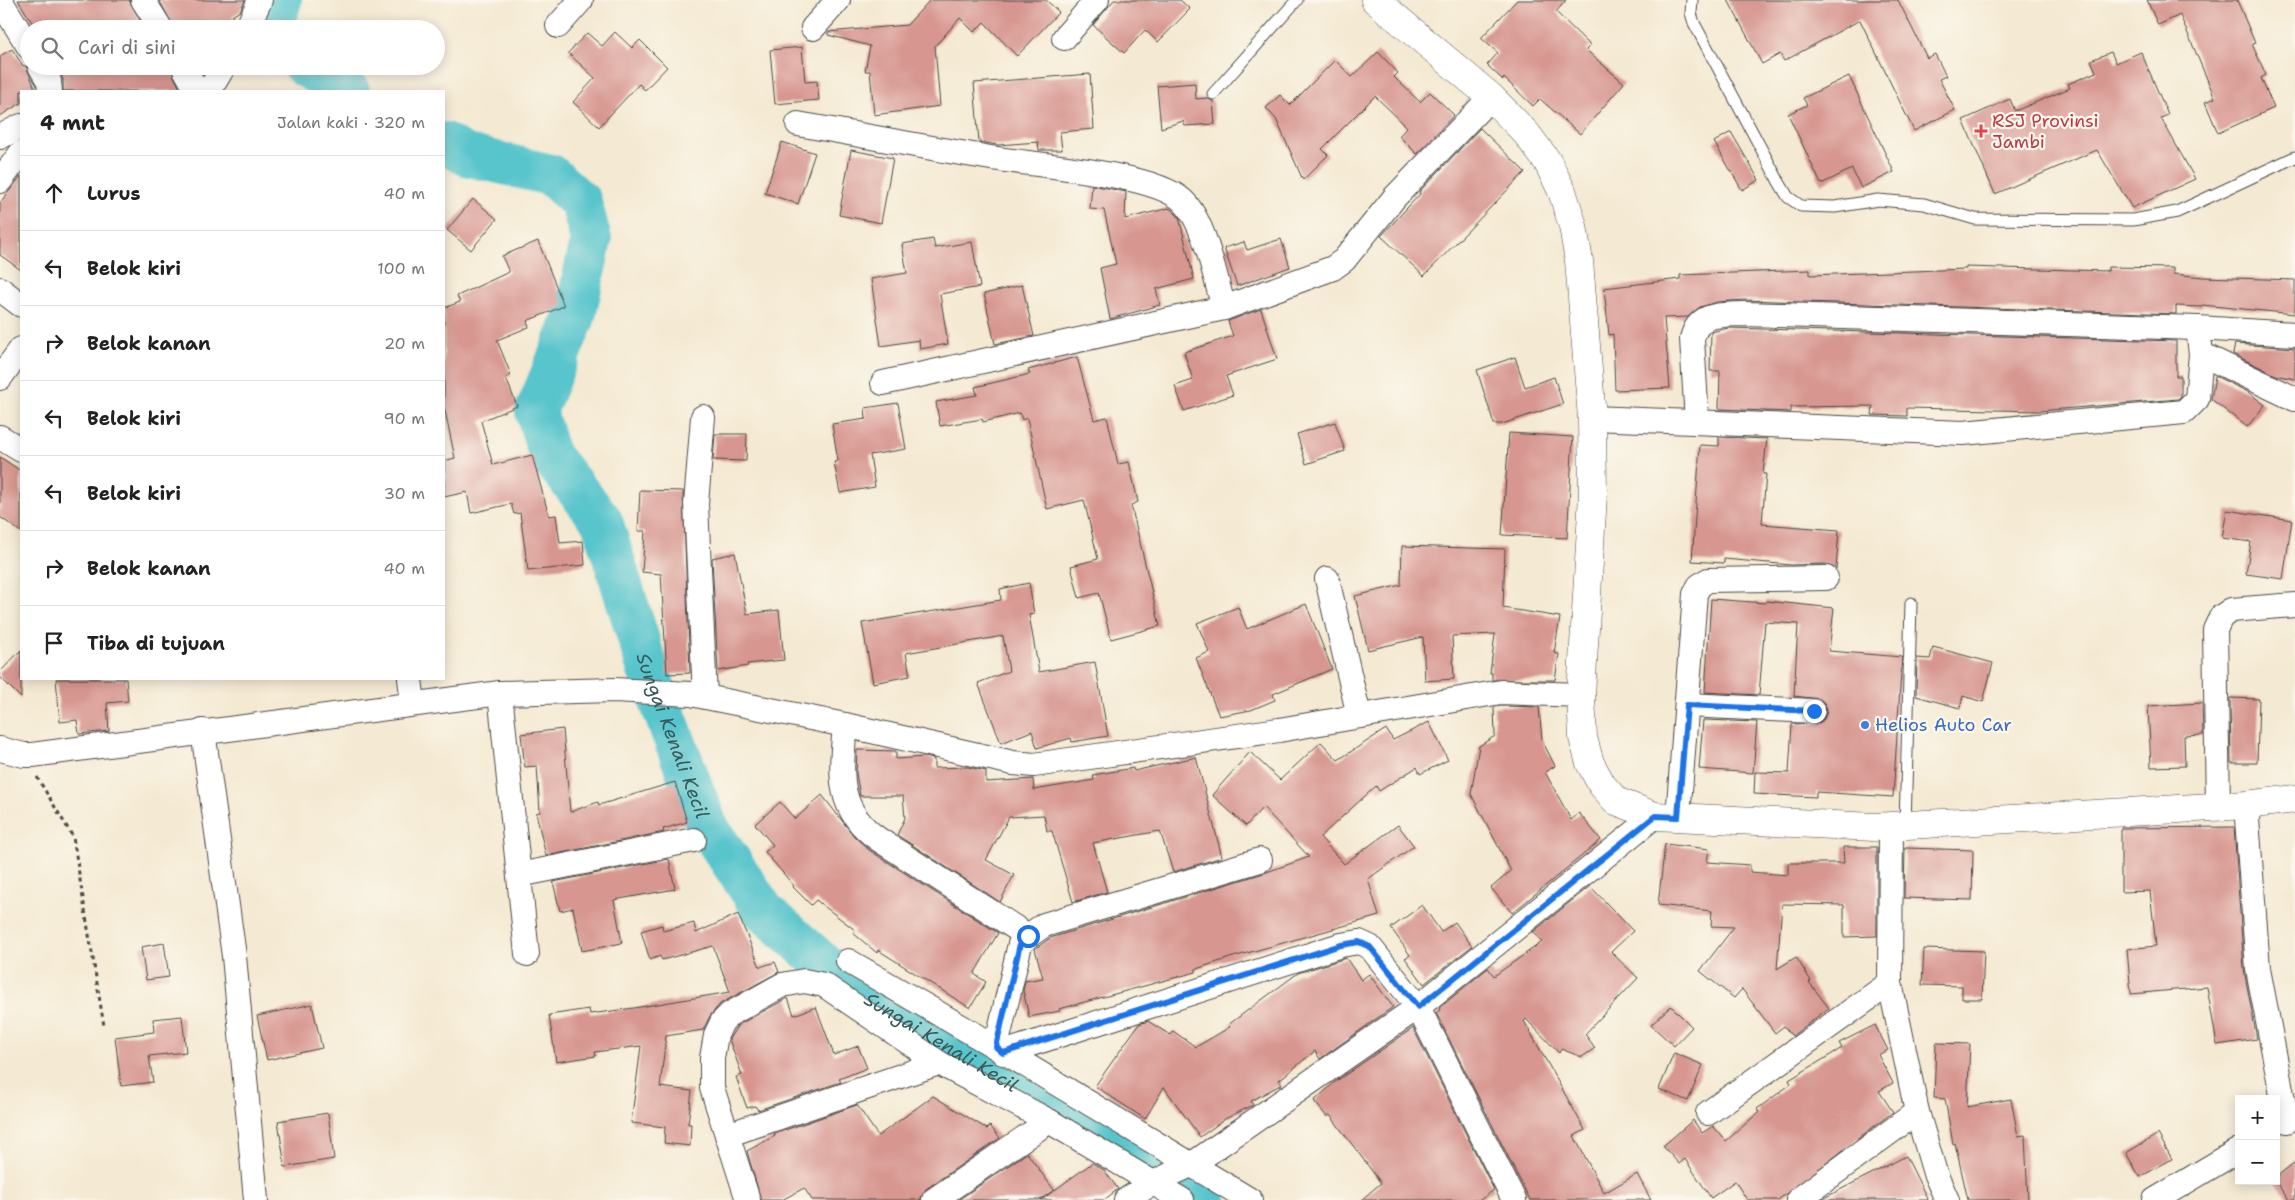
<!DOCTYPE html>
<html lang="id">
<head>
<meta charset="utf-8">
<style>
	body { margin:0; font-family:"Shantell Sans",sans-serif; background:#f6f6f6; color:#222 }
	.controls { position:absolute; right:15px; bottom:15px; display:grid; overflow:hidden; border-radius:0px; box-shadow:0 2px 12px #0003 }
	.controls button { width:45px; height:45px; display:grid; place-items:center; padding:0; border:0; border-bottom:1px solid #e0e0e0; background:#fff; color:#222; font:25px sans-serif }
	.stop { position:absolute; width:15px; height:15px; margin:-11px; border:4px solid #1a73e8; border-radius:50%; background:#fff }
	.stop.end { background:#1a73e8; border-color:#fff; box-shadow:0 1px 5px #0008 }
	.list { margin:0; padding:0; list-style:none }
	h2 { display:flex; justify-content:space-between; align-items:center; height:65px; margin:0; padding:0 20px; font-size:21px }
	h2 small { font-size:16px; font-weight:400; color:#767676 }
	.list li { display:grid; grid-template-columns:32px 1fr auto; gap:15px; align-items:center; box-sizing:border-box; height:75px; padding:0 20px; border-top:1px solid #e0e0e0 }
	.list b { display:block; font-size:19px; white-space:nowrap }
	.list em { font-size:16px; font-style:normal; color:#767676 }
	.icon { flex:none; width:28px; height:28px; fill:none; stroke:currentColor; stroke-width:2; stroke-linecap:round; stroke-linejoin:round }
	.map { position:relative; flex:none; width:2295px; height:1200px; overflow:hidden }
	.search { position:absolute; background:#fff; box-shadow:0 2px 12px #0003; left:20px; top:20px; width:425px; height:55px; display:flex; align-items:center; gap:12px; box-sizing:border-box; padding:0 18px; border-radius:28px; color:#767676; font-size:19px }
	.panel { position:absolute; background:#fff; box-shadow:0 2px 12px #0003; left:20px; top:90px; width:425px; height:590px; border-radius:0px }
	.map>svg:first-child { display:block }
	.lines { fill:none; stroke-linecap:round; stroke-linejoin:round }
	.river { stroke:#58c5cc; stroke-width:42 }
	.building { fill:#d79690 }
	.service-casing { stroke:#494844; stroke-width:13 }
	.minor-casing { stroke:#494844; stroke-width:26 }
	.tertiary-casing { stroke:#494844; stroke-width:29 }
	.path { stroke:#494844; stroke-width:3; stroke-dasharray:4 4; stroke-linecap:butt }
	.service { stroke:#fff; stroke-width:11 }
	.minor { stroke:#fff; stroke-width:24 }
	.tertiary { stroke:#fff; stroke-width:28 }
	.route { stroke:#1a73e8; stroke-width:6 }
	.health-dot { fill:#e0444e; stroke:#fbf7ec; stroke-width:2 }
	.shop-dot { fill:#3f7fe0; stroke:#fbf7ec; stroke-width:2 }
	.labels { text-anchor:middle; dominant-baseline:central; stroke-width:4.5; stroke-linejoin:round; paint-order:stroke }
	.health-label { font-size:18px; fill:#be3a42; stroke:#fbf7ec; text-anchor:start }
	.shop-label { font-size:18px; fill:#366cbe; stroke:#fbf7ec; text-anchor:start }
	.water-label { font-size:19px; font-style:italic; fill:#38595b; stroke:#fbf7ec }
</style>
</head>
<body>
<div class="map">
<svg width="2295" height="1200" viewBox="0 0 2295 1200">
	<rect width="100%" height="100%" fill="#fbf7ec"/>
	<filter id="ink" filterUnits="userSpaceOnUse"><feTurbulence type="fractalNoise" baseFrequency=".02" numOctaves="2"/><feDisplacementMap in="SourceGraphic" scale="10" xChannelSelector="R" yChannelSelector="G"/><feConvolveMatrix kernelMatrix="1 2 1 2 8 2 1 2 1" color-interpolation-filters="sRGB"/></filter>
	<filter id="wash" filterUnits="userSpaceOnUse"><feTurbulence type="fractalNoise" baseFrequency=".0096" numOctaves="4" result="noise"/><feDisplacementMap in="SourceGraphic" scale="20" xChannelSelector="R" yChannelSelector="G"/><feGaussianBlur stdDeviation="1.12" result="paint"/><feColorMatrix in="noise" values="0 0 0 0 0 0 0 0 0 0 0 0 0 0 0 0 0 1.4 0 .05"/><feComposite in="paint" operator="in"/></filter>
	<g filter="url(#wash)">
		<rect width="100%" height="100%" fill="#f4e9d2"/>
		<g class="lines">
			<g class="river">
				<path d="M276,29L274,24L281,0"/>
				<path d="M304,66L349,91"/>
				<path id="s1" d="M444,143L466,155L551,175L581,202L591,240L575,316L536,411L549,455L602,521L648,670L707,826L764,911L818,959L860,993L1206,1200"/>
			</g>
		</g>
		<g id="blocks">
			<g class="building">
				<path d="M18,0H129L145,29H36Z"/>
				<path d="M159,0H245L240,11L232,16L235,21L234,29H175Z"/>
				<path d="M930,0H1046L1059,12L1017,56L984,22L974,32L960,18L935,46L940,106L874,115L870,71H865L870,46L828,35V32L907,25Z"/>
				<path d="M1114,0H1180L1190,9L1158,42L1145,30L1124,53L1093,25Z"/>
				<path d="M1517,0H1566L1556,12L1590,45L1586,50L1624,83L1580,134L1540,99L1533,106L1504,78L1503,80L1487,65L1498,53L1481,38Z"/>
				<path d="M1728,0H1898L1927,58L1935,54L1946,76L1939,79L1955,110L1914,131L1860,20L1784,61L1780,54L1762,64Z"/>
				<path d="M2147,0H2237L2255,43L2252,44L2266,75L2261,78L2274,108L2218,133L2205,102L2215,98L2180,15L2158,25Z"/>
				<path d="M615,32L632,48L640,40L667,67L645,90L639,84L599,127L573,102L595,78L568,53L587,33L602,46Z"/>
				<path d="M802,47L805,82L817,81L819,100L775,104L770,50Z"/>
				<path d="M12,49L23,66H26L36,91H21V103L0,116V56Z"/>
				<path d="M1378,52L1398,73L1394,77L1420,102L1430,92L1454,115L1417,154L1399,136L1407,127L1375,96L1322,149L1328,155L1303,180L1276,119L1266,108L1280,95L1290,105L1335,60L1352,77Z"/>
				<path d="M2111,52L2116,63L2141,52L2168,115L2161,118L2195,179L2132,208L2097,150L1995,194L1963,120L2010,99L2015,111L2070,88L2068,84L2096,72L2091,60Z"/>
				<path d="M56,66H169L181,91H63V79Z"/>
				<path d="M1090,74L1094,129L1060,132L1062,150H1039L1038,142L998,145L979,142L974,83Z"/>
				<path d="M1849,76L1894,172L1861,188L1852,169L1821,184L1788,114L1807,105L1803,98Z"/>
				<path d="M1195,83L1196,99L1207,98L1213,101L1215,124L1185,126L1183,121L1161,128L1157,86Z"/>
				<path d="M1480,128L1525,172L1424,276L1381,236L1420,194L1419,192Z"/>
				<path d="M1731,132L1759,180L1742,190L1714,142Z"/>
				<path d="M782,142L815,153L798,204L765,193Z"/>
				<path d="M851,150L893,158L881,223L839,215Z"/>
				<path d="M21,176V270L0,255V203Z"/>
				<path d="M1092,185L1126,192L1125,219L1169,208L1173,211L1179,217L1194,279L1156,289L1160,305L1110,319L1100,268L1116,264L1104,210L1090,209Z"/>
				<path d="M473,199L497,219L471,250L447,230Z"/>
				<path d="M933,239L935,248L972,242L980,287L940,294L948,344L920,349L919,340L881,346L871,279L907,273L902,244Z"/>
				<path d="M1281,239L1290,267L1237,286L1224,248L1244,242L1247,250Z"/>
				<path d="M538,241L564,306L527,321L529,327L497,340L511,375L506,378L517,406L481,421L493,465L532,455L549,516L556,515L560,543L583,541L585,565L528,571L520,513L514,514L511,504L471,513L467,492L444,497V461L455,458L444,406V308L460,302L457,296L509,272L502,256Z"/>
				<path d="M1966,267L2108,271V267L2173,268V274L2203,277L2295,280V314L2202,305V307L2176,306V314L1744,300L1718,302L1700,307L1688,317L1664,318L1670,388L1615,390L1613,334L1609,335L1604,288L1680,279V275L1810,270V275L1966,269Z"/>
				<path d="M1022,285L1034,336L995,344L984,294Z"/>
				<path d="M1261,309L1277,359L1226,376L1233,395L1184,411L1175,386L1193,380L1184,352L1233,336L1228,321Z"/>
				<path d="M1728,328L2176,341V376H2181V396L2178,399L2039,411L1907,408V416L1872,415L1873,406L1791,407V412L1719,409L1720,371H1710L1711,332Z"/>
				<path d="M2235,344L2295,348V379L2276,375L2233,354Z"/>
				<path d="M1077,357L1094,420L1107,417L1118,464L1129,462L1138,502L1131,505L1160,626L1111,639L1099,593L1079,598L1071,566L1098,559L1084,500L1047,509L1027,418L1022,420L1020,413L983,422L982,419L940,426L936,402L977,395L975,387L1030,374L1028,370Z"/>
				<path d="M1515,357L1525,387L1554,377L1563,404L1502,424H1494L1477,370Z"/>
				<path d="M2215,376L2248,392L2265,405L2247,427L2211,399Z"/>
				<path d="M898,403L906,449L870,455L875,487L840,493L834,462L838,461L832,424L866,419L865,408Z"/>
				<path d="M1335,422L1345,451L1306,464L1297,434Z"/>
				<path d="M1509,433L1573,437L1567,538L1502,535Z"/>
				<path d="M715,434H747L746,461L713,460Z"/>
				<path d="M1719,437L1767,439L1763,474H1766L1762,524L1839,530L1836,569L1826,564L1791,565L1724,559V563L1692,561L1700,445L1719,446Z"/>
				<path d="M0,457L21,471V532L0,517Z"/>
				<path d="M640,490L683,491L690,673L667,674L661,574L642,572L645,531H638Z"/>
				<path d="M2227,510L2292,520L2283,579L2246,574L2251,542L2222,538Z"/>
				<path d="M1402,546L1505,549L1503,608L1560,617L1554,653L1559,654L1555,680H1492V673H1490L1495,634L1452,636L1454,679L1425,681L1423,637L1368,650L1355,596L1401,585Z"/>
				<path d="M735,553L747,614L779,610L784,660L747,664L748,666L718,671L712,558Z"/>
				<path d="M1029,583L1034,614L1029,615L1039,672L1095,662L1108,736L1072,742L1071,738L1037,748L1032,731L1001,743L978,683L1009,671L1003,636L906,653L910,676L873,683L862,623L1001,600L1000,589Z"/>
				<path d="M1711,599L1766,603V601L1834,608L1829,651L1902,657L1893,797L1816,792V797L1754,794L1755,772L1789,773L1792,724L1819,723L1824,719L1827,711L1825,704L1820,699L1794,696L1798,624L1765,622L1759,695L1705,692Z"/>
				<path d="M1306,604L1332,669L1273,694L1275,700L1251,710L1219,716L1196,658L1209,652L1197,623L1238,607L1247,629Z"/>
				<path d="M1933,647L1993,663L1983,702L1963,696L1960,708L1916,696L1917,658L1930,659Z"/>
				<path d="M21,650V698L0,677V672Z"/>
				<path d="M56,679H126L128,701L107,703L109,731L79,734L77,720L60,722Z"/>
				<path d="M2230,698L2259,699L2257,763H2231Z"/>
				<path d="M2202,703L2203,735L2184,736L2185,766L2151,767L2148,706Z"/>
				<path d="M1502,706L1539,707L1542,740L1555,766L1545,772L1571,820L1579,813L1601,840L1512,913L1491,888L1511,871L1471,794L1479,746L1495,736L1494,707Z"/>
				<path d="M1703,720L1757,722L1753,773L1699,769Z"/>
				<path d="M1429,722L1448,760L1420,774L1417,767L1379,791L1376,786L1320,837L1344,864L1398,825L1414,846L1368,879L1379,916L1233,957L1196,969V972L1059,1009L1060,1011L1029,1017L1023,990L1025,981L1043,978L1035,949L1050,938L1264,873L1309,857L1263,807L1246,826L1212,795L1250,752L1280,780L1321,742L1338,760L1386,729L1393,740Z"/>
				<path d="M563,729L570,812L598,802L599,805L675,782L687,822L663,829L664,832L546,856L536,813L540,812L537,766L525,767L521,734Z"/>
				<path d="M857,750L896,751V759L924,757L934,759V768L968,767L986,771V782L1033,779L1034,790L1094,780L1093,775L1133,768L1134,771L1196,757L1222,857L1173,872L1160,831L1093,843L1107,892L1073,902L1052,831H1047L1044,815L1009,817L986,860L1014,875L1000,902L897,835L905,818L903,796H860L856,773Z"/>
				<path d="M822,795L854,836L869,850L998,933L974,974L986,982L970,1008L878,950L877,953L853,933L855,930L816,900L811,905L793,887L794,886L765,852L773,845L755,824L780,802L795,819Z"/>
				<path d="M2234,827L2244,970L2257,1039L2217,1045L2207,987L2131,994L2127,949L2156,946L2150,891L2121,892V828Z"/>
				<path d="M1665,844L1709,849L1707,862L1750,865V872L1788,875V863H1844L1843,847H1877V936L1844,937V905L1782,904L1777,969L1796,957L1811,981L1809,982L1829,1008L1792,1036L1784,1026L1775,1033L1742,989L1734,998L1700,971L1734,927L1711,926L1712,911L1658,905Z"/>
				<path d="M1905,848L1973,850L1972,900L1904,898Z"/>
				<path d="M669,859L675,889L614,900L622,943L582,951L573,908L560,911L553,882Z"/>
				<path d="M1590,886L1633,931L1611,952L1638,978L1585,1034L1595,1048L1582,1057L1561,1049L1559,1053L1526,1019L1524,1021L1585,1130L1574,1136L1604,1193L1637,1174L1651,1200H1530L1436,1013L1440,1010L1439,1008L1488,968L1494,976L1542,942L1533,932Z"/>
				<path d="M1422,905L1441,932L1455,922L1472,946L1424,984L1405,958L1410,955L1391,928Z"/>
				<path d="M738,914L760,967L775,962L779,972L720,1004L710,1016L703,1030L666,1036L660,1087L692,1091L688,1124H691L690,1146L664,1143L665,1127L631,1123L641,1046L595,1052L596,1056L556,1062L549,1015L589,1009L590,1014L634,1008L730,992L713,946L662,960L660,956L650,960L641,931L662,925L663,931L694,923L696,933Z"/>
				<path d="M164,943L169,977L146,980L141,947Z"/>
				<path d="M1924,949L1984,951L1982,999H1962V986L1922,985Z"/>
				<path d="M1346,958L1361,980L1369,974L1393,1007L1320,1059L1315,1051L1279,1080L1282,1084L1251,1101L1253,1105L1225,1119L1200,1137L1164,1087L1145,1119L1095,1086L1139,1024L1148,1021L1170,1035L1173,1031L1196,1047L1230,1027L1228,1025L1298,973Z"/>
				<path d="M788,998L794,1015L816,1007L834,1055L858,1046L867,1068L839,1079L841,1082L758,1110L755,1106L747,1108L736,1077L742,1075L729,1039L738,1025Z"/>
				<path d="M312,1004L322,1048L267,1060L257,1016Z"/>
				<path d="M1671,1006L1692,1027L1674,1046L1651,1025Z"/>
				<path d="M182,1016L186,1052L149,1056L153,1082L121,1086L115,1037L154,1032L153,1019Z"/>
				<path d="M1875,1025L1888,1050L1878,1055L1893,1083L1879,1091L1893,1112L1778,1200H1747L1735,1181L1711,1198L1685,1159L1679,1164L1663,1146L1693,1120L1702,1133L1713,1126L1726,1141L1759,1112L1757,1109L1791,1084L1789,1080L1842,1048L1839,1043Z"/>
				<path d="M1413,1028L1494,1190L1480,1200H1361L1381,1183L1330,1115L1327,1117L1314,1101L1335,1082Z"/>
				<path d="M1936,1043L1970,1044L1967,1107L2011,1099L2018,1136L2025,1135L2028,1200H1968L1955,1143L1953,1144L1945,1099L1934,1098Z"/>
				<path d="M1674,1053L1703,1065L1688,1101L1659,1089Z"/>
				<path d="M933,1096L987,1129L990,1126L1000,1138L926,1189L920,1200H812L804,1188L782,1200H761L747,1151L775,1136L774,1134L857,1105L878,1136Z"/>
				<path d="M328,1113L334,1159L285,1167L278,1121Z"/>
				<path d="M2158,1134L2172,1159L2140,1177L2126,1153Z"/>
				<path d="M1027,1153L1054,1190L1040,1200H958Z"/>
				<path d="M1906,1156L1928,1200H1821L1824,1198Z"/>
				<path d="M2295,1162V1200H2289L2275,1181L2276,1177Z"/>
				<path d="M1092,1163L1104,1170L1118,1189L1104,1200H1041Z"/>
			</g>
		</g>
	</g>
	<g filter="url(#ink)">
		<use href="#blocks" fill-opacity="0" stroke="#494844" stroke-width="1"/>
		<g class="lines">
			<defs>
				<g id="service">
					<path d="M1692,0L1691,13L1694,23L1779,182L1788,197L1801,206L1835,207L1878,200L1924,204L1975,219L2133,220L2177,212L2295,157"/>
					<path d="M1213,94L1297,0"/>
					<path d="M1905,826L1911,603"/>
				</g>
				<g id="minor">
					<path d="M0,0L29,47"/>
					<path d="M143,0L161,29"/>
					<path d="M558,26L581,0"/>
					<path d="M813,28L838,0"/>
					<path d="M247,29L260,0"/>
					<path d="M1064,38L1097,0"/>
					<path d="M40,66L49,81L50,91"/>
					<path d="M183,66L197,91"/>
					<path d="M209,91L224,66"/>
					<path d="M798,124C862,135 927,148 991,158C1034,165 1153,173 1182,200C1205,221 1215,278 1224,308"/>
					<path d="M0,137L21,126"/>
					<path d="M0,181L21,153"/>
					<path d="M0,289L21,305"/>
					<path d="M2201,354L2295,399"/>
					<path d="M0,378L21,349"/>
					<path d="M883,383L1224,308L1333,268L1344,260L1395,197L1491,97"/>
					<path d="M703,417L696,504L705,697"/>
					<path d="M1592,418L1963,433L2184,412L2197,399L2201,354L2198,328"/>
					<path d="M1697,422L1692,339C1698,312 1721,315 1744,314L2198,328L2295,334"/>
					<path d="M0,437L21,450"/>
					<path d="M1327,579L1359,716"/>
					<path d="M410,679L413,703"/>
					<path d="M500,693L527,954"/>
					<path d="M1687,705L1813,711"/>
					<path d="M845,725C841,772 835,809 878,839L1028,936"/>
					<path d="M203,731L234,956L256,1200"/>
					<path d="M0,749L24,755H32L500,693L614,690L691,694L845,725L1013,763L1034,765L1279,730L1501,692L1581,695"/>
					<path d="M2246,805L2258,969L2287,1121"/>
					<path d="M2218,806L2215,630L2221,617L2231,610L2295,605"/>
					<path d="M1678,817L1695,594L1699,586L1708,580L1826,578"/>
					<path d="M1891,827L1890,983L1917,1112L1935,1173L1947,1200"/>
					<path d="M519,875L694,840"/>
					<path d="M848,961L996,1047L1250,1200"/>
					<path d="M996,1047L1020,944L1028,936L1044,925L1260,860"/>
					<path d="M1003,1053L1341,945L1359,942L1370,947L1418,1007L1514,1200"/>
					<path d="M1708,1113L1890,983"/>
					<path d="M727,1135L939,1063"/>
					<path d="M748,1200L712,1088V1058L716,1035L722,1022L730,1014L782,985L804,981L824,985L939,1063L1049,1121L1182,1200"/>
					<path d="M934,1200L1049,1121"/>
					<path d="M1126,1200C1146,1186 1168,1175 1191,1165L1418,1007L1655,816"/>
					<path d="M1798,1200L1917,1112"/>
					<path d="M2155,1200L2239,1150"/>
				</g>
				<path id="tertiary" d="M1375,0L1491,97L1526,133L1547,161L1562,191L1573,226L1579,261L1592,418L1593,495L1581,695L1583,738L1590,763L1602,785L1616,801L1655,816L1874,827L2246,805L2295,799"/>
			</defs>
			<use href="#service" class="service-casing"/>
			<use href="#minor" class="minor-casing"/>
			<use href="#tertiary" class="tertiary-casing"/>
			<path class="path" d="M37,777L73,837L104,1026"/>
			<use href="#service" class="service"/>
			<use href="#minor" class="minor"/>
			<use href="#tertiary" class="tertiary"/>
		</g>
	</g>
	<g class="lines" filter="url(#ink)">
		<path class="route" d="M1028,936L1020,944L996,1047L1003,1053L1341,945L1359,942L1370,947L1418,1007L1655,816L1678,817L1687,705L1814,711"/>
	</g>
	<path class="health-dot" d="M1978.5 123.5h5v5h5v5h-5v5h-5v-5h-5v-5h5z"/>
	<circle class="shop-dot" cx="1865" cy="725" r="5"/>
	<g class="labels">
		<g class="health-label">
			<text x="1992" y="121">RSJ Provinsi<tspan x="1992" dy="21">Jambi</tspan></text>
		</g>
		<g class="shop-label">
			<text x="1875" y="725">Helios Auto Car</text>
		</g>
		<g class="water-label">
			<text stroke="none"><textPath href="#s1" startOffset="729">Sungai Kenali Kecil</textPath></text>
			<text stroke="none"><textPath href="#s1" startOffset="1149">Sungai Kenali Kecil</textPath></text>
		</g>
	</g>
</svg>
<div class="controls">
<button>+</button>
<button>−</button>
</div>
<div class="stop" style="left:1028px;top:936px"></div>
<div class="stop end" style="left:1814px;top:711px"></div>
<div class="search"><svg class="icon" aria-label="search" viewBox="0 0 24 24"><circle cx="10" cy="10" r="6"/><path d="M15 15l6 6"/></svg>Cari di sini</div>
<section class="panel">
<h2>4 mnt<small>Jalan kaki · 320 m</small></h2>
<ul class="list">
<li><svg class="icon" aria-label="ahead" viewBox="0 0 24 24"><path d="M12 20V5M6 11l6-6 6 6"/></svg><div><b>Lurus</b></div><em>40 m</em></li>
<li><svg class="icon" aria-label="left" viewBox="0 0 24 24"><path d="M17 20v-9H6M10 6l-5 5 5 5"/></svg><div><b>Belok kiri</b></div><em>100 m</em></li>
<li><svg class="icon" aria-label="right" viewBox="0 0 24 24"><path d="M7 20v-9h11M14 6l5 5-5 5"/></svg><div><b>Belok kanan</b></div><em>20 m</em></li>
<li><svg class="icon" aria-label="left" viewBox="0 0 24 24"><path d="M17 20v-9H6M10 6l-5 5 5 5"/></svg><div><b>Belok kiri</b></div><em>90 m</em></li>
<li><svg class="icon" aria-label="left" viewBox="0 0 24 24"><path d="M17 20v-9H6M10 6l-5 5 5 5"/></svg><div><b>Belok kiri</b></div><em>30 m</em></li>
<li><svg class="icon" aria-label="right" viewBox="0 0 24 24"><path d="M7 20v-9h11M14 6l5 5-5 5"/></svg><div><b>Belok kanan</b></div><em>40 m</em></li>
<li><svg class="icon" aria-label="arrive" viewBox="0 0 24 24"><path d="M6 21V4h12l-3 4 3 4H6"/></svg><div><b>Tiba di tujuan</b></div></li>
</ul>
</section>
</div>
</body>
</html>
